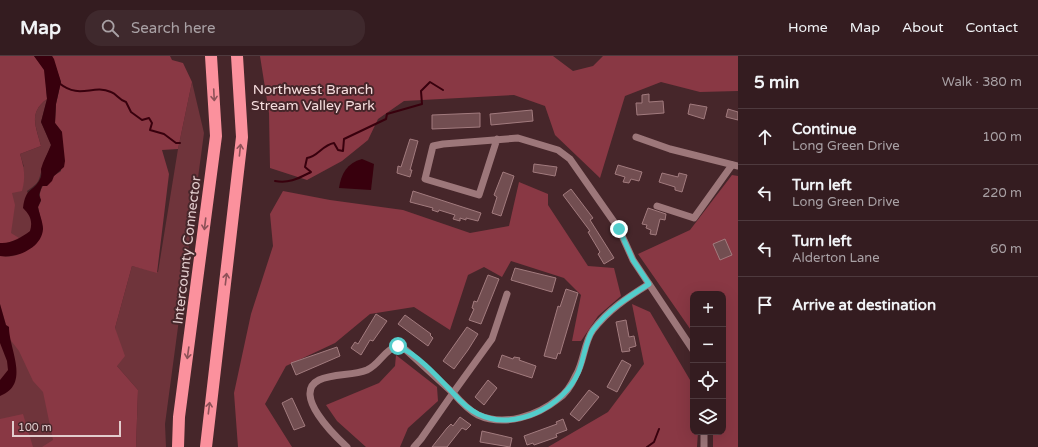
<!DOCTYPE html>
<html lang="en">
<head>
<meta charset="utf-8">
<style>
	body { margin:0; font-family:"Varela Round",sans-serif; background:#3f292d; color:#f1f3f6 }
	.controls { position:absolute; right:12px; bottom:12px; display:grid; overflow:hidden; border-radius:8px; box-shadow:0 4px 16px #0002 }
	.controls button { width:36px; height:36px; display:grid; place-items:center; padding:0; border:0; border-bottom:1px solid #4e3a3e; background:#341c20; color:#f1f3f6; font:20px sans-serif }
	.scale { position:absolute; left:12px; bottom:10px; width:109px; box-sizing:border-box; padding-left:4px; border:2px solid #e2cdce; border-top:0; font-size:11px; line-height:14px; white-space:nowrap; color:#e2cdce; -webkit-text-stroke:3px #46262a; paint-order:stroke }
	.stop { position:absolute; width:12px; height:12px; margin:-9px; border:3px solid #53cdcb; border-radius:50%; background:#fff }
	.stop.end { background:#53cdcb; border-color:#fff; box-shadow:0 1px 4px #0008 }
	.list { margin:0; padding:0; list-style:none }
	h2 { display:flex; justify-content:space-between; align-items:center; height:52px; margin:0; padding:0 16px; font-size:17px }
	h2 small { font-size:13px; font-weight:400; color:#a9a1a5 }
	.list li { display:grid; grid-template-columns:26px 1fr auto; gap:12px; align-items:center; box-sizing:border-box; height:56px; padding:0 16px; border-top:1px solid #4e3a3e }
	.list b { display:block; font-size:15px; white-space:nowrap }
	.list p { margin:0; font-size:13px; white-space:nowrap; color:#a9a1a5 }
	.list em { font-size:13px; font-style:normal; color:#a9a1a5 }
	.icon { flex:none; width:22px; height:22px; fill:none; stroke:currentColor; stroke-width:2; stroke-linecap:round; stroke-linejoin:round }
	.map { position:relative; flex:none; width:738px; height:391px; overflow:hidden }
	header { display:flex; align-items:center; gap:24px; box-sizing:border-box; height:56px; padding:0 20px; background:#341c20; border-bottom:1px solid #4e3a3e }
	header strong { font-size:19px }
	nav { display:flex; gap:22px; margin-inline-start:auto; font-size:14px }
	.search { width:280px; height:36px; background:#3f292d; display:flex; align-items:center; gap:10px; box-sizing:border-box; padding:0 14px; border-radius:16px; color:#a9a1a5; font-size:15px }
	main { display:flex }
	aside { flex:1; background:#341c20 }
	.map>svg:first-child { display:block }
	.green { fill:#6f343b }
	.forest { fill:#893844 }
	.water { fill:#38000d }
	.lines { fill:none; stroke-linecap:round; stroke-linejoin:round }
	.stream { stroke:#38000d; stroke-width:2 }
	.building { fill:#724e51; stroke:#a27b7e }
	.street { stroke:#9d777a; stroke-width:7 }
	.highway { stroke:#fb919d; stroke-width:12 }
	.oneway { stroke:#8e5158 }
	.route { stroke:#53cdcb; stroke-width:5 }
	.labels { text-anchor:middle; dominant-baseline:central; stroke-width:4; stroke-linejoin:round; paint-order:stroke }
	.park-label { font-size:14px; fill:#f6ddde; stroke:#46262a }
	.street-label { font-size:14px; fill:#e2cdce; stroke:#46262a }
</style>
</head>
<body>
<header>
<strong>Map</strong>
<div class="search"><svg class="icon" aria-label="search" viewBox="0 0 24 24"><circle cx="10" cy="10" r="6"/><path d="M15 15l6 6"/></svg>Search here</div>
<nav><a>Home</a><a>Map</a><a>About</a><a>Contact</a></nav>
</header>
<main>
<div class="map">
<svg width="738" height="391" viewBox="0 0 738 391">
	<rect width="100%" height="100%" fill="#46262a"/>
	<g class="green">
		<path d="M192,26L204,77L165,368L166,391H136L138,334L117,310L115,272L132,210L158,216L178,93Z"/>
		<path d="M47,43L41,66L51,89C48,97 44,105 42,113C38,126 40,126 27,135L116,391H0V88L24,111L20,98L41,90C36,70 28,57 47,43Z"/>
	</g>
	<g class="forest">
		<path d="M0,0H34L45,14L47,43C28,57 36,70 41,90L20,98C24,111 26,121 22,135L12,137L15,149L11,177L19,182L5,188L0,187Z"/>
		<path d="M52,0H170L172,4L183,7L192,26L178,93L162,94L169,118L157,217L132,210L115,272L125,300L117,310L138,334L136,391H42L53,384L43,336L33,325L19,295L9,282V271L6,269L0,248V200C23,204 31,189 43,173L38,151L41,145C36,130 51,122 61,115L62,76L55,67L56,48L61,26Z"/>
		<path d="M260,0H553L573,15L593,10L603,0H738V35L700,36L661,26L625,40L600,122L555,79L545,50L514,39L404,45L378,63L368,84L342,105L307,124L270,112L269,57Z"/>
		<path d="M732,119L738,120V391H713V376H723V238H693V277L638,198L690,174Z"/>
		<path d="M519,126L548,138V149L588,210L614,212L621,240L598,260L581,285H572L581,239L564,222L511,205L502,221L484,211L468,219L450,274L414,251L370,258L335,287L286,310L265,348L292,391H238L234,337L251,258L273,190L270,158L283,135L330,144L403,154L470,177L509,170Z"/>
		<path d="M632,248L650,256L693,329V376H698L697,391H548L608,356L644,308Z"/>
		<path d="M396,299L437,331L438,345L408,372L400,391H366L337,365L326,349L379,327L395,310Z"/>
		<path d="M23,358L33,391H0V363Z"/>
	</g>
	<g class="water">
		<path d="M34,0H52L54,3L61,26L56,48L55,67L62,76L65,105L64,111L54,120L52,125L47,130H42L39,139L41,144L38,151C39,157 43,166 43,173C42,192 16,203 0,200V187C11,188 22,181 30,175C33,165 30,159 23,152C26,130 33,137 40,123C42,119 41,116 41,113C43,105 48,97 51,89L41,66L47,43L44,14Z"/>
		<path d="M362,103L374,108L371,134L339,132C341,118 347,107 362,103Z"/>
		<path d="M0,248L6,269L9,271C9,294 31,328 0,340V324L8,314L7,305L0,287Z"/>
	</g>
	<g class="lines">
		<g class="stream">
			<path d="M59,27C80,44 92,28 111,36C117,38 119,44 126,46L131,56L142,64L149,62L152,67L150,74L164,78L176,87H180"/>
			<path d="M275,125C289,128 299,122 311,116L305,111L307,102C318,101 322,89 334,87L338,94L343,95L344,83L386,63L387,58L422,48L421,35L430,26L443,34"/>
			<path d="M647,391L654,386L659,373"/>
		</g>
	</g>
	<g class="building">
		<path d="M649,38V46L663,45L664,57L637,59L636,47H642V39Z"/>
		<path d="M690,48L707,51L704,63L688,58Z"/>
		<path d="M728,53L738,56V64L726,61Z"/>
		<path d="M532,54L533,65L491,69L490,58Z"/>
		<path d="M480,57V71L432,73V59Z"/>
		<path d="M410,83L418,85L410,114H412L410,121L397,117L398,110L401,111Z"/>
		<path d="M534,108L557,111L555,120L533,116Z"/>
		<path d="M618,109L642,116L639,125L631,123L629,127L623,126L625,121L615,118Z"/>
		<path d="M503,116L514,120L501,160L492,157L497,141L494,139Z"/>
		<path d="M662,117L678,121L679,117L687,119L682,136L675,134V131L659,126Z"/>
		<path d="M571,133L593,162L590,164L614,202L604,208L598,198L600,196L588,176L590,175L563,139Z"/>
		<path d="M413,135L481,157L478,165L466,162V164L460,162V165L453,163L455,159L439,154L438,156L432,154L433,152L410,146Z"/>
		<path d="M648,152L666,158L665,164L660,163L656,179L650,178L651,174L646,172L647,169L642,168Z"/>
		<path d="M725,183L732,199L720,204L713,188Z"/>
		<path d="M515,212L556,222L552,236L511,224Z"/>
		<path d="M488,219L499,223L481,268L469,264L474,253L472,252L474,245L477,246Z"/>
		<path d="M566,233L578,237L560,298L558,297L556,303L544,300L558,250L560,251Z"/>
		<path d="M376,258L387,265L373,285L370,284L361,299L351,292L355,286L358,288Z"/>
		<path d="M405,259L431,278L430,279L433,282L428,290L398,268Z"/>
		<path d="M626,264L629,281L634,280L636,290L629,292L630,295L622,296L616,266Z"/>
		<path d="M467,271L478,278L468,294L454,313L443,305Z"/>
		<path d="M337,291L340,300L296,319L291,307Z"/>
		<path d="M502,299L513,303L514,301L520,302L519,304L536,310L532,322L498,311Z"/>
		<path d="M622,304L631,309L617,336L607,331Z"/>
		<path d="M488,324L497,332L484,349L475,341Z"/>
		<path d="M589,334L599,341L579,365L570,358Z"/>
		<path d="M292,342L305,370L294,374L282,347Z"/>
		<path d="M460,361L471,369L466,374L462,372L447,391H432L447,372L451,368L453,370Z"/>
		<path d="M563,363L567,374L556,378L557,381L534,389L533,387L527,389L524,380L557,368L556,366Z"/>
		<path d="M482,375L512,382L510,391L480,386Z"/>
	</g>
	<g class="lines">
		<g class="street">
			<path d="M636,81L670,93L738,110"/>
			<path d="M497,83L479,139L425,123L433,90L443,88L518,82L558,94L570,103L619,173L633,204L693,294"/>
			<path d="M657,150L694,162L732,109"/>
			<path d="M507,238L492,283L453,337C460,345 468,354 478,359C504,371 537,360 558,343C566,338 572,328 576,319C584,306 584,286 593,274C608,254 628,241 649,228"/>
			<path d="M704,376V391"/>
			<path d="M347,391C336,381 291,338 319,324C334,317 352,320 367,314C380,308 384,294 397,290L406,294L453,337L421,383L414,391"/>
		</g>
		<g class="highway">
			<path d="M178,391L179,361L216,80L211,0"/>
			<path d="M206,391L242,81L237,0"/>
		</g>
	</g>
	<defs><path id="oneway-shaft" d="M-6 0H5M1.5-3L5.5 0L1.5 3" fill="none" stroke-width="1.6" stroke-linecap="round" stroke-linejoin="round"/></defs>
	<g class="oneway">
		<use href="#oneway-shaft" transform="translate(214 39) rotate(87)"/>
		<use href="#oneway-shaft" transform="translate(240 94) rotate(-84)"/>
		<use href="#oneway-shaft" transform="translate(205 168) rotate(97)"/>
		<use href="#oneway-shaft" transform="translate(226 223) rotate(-83)"/>
		<use href="#oneway-shaft" transform="translate(188 297) rotate(98)"/>
		<use href="#oneway-shaft" transform="translate(209 352) rotate(-83)"/>
	</g>
	<g class="lines">
		<path class="route" d="M398,290C418,299 437,320 453,337C460,345 468,353 478,358C514,376 563,351 578,317C584,304 585,285 593,274C608,254 628,241 649,228L633,204L619,173"/>
	</g>
	<g class="labels">
		<g class="park-label">
			<text x="313" y="33">Northwest Branch<tspan x="313" dy="16">Stream Valley Park</tspan></text>
		</g>
		<g class="street-label">
			<text transform="translate(187 194) rotate(-83)">Intercounty Connector</text>
		</g>
	</g>
</svg>
<div class="controls">
<button>+</button>
<button>−</button>
<button><svg class="icon" aria-label="locate" viewBox="0 0 24 24"><circle cx="12" cy="12" r="6"/><path d="M12 2v4M12 18v4M2 12h4M18 12h4"/></svg></button>
<button><svg class="icon" aria-label="layers" viewBox="0 0 24 24"><path d="M12 4l9 5-9 5-9-5zM3 14l9 5 9-5"/></svg></button>
</div>
<div class="scale">100 m</div>
<div class="stop" style="left:398px;top:290px"></div>
<div class="stop end" style="left:619px;top:173px"></div>
</div>
<aside>
<h2>5 min<small>Walk · 380 m</small></h2>
<ul class="list">
<li><svg class="icon" aria-label="ahead" viewBox="0 0 24 24"><path d="M12 20V5M6 11l6-6 6 6"/></svg><div><b>Continue</b><p>Long Green Drive</p></div><em>100 m</em></li>
<li><svg class="icon" aria-label="left" viewBox="0 0 24 24"><path d="M17 20v-9H6M10 6l-5 5 5 5"/></svg><div><b>Turn left</b><p>Long Green Drive</p></div><em>220 m</em></li>
<li><svg class="icon" aria-label="left" viewBox="0 0 24 24"><path d="M17 20v-9H6M10 6l-5 5 5 5"/></svg><div><b>Turn left</b><p>Alderton Lane</p></div><em>60 m</em></li>
<li><svg class="icon" aria-label="arrive" viewBox="0 0 24 24"><path d="M6 21V4h12l-3 4 3 4H6"/></svg><div><b>Arrive at destination</b></div></li>
</ul>
</aside>
</main>
</body>
</html>
